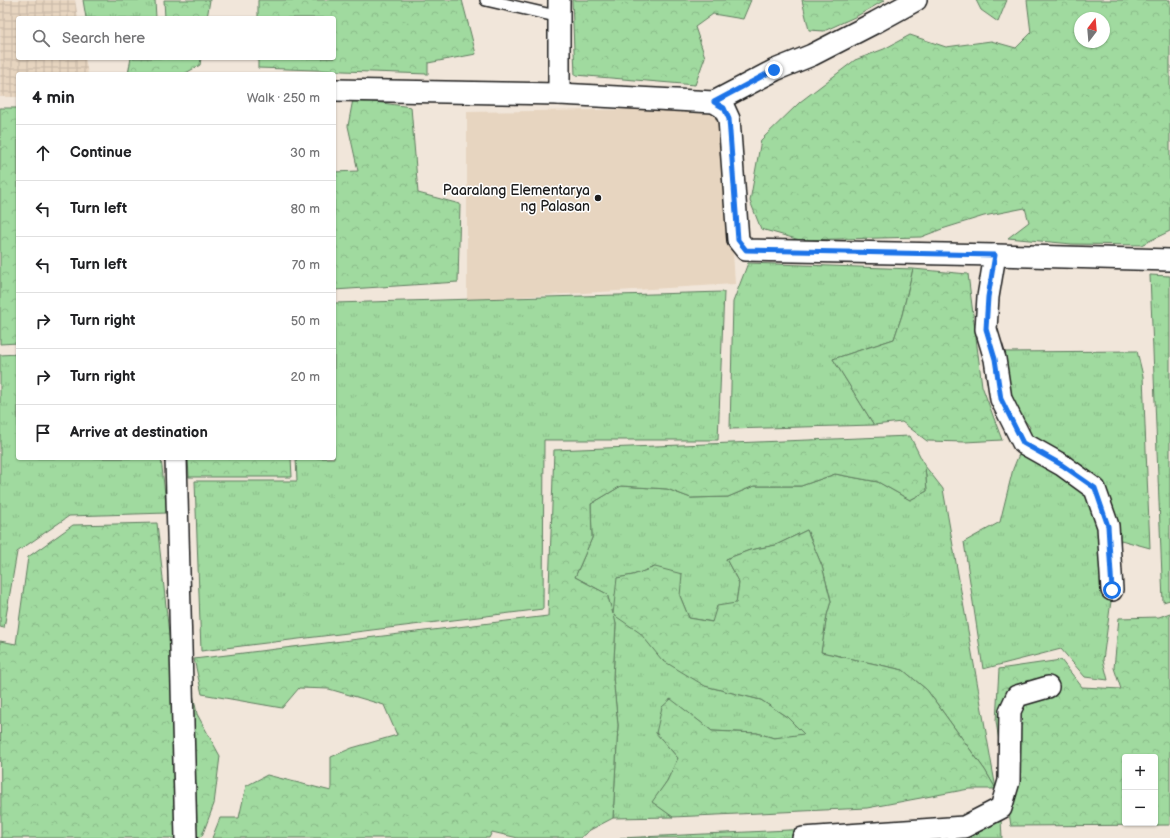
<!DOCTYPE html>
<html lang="en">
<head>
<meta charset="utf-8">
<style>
	body { margin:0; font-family:"Balsamiq Sans",sans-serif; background:#f2f2f2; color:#202124 }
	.controls { position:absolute; right:12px; bottom:12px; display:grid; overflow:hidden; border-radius:4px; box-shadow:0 1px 3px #0004 }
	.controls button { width:36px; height:36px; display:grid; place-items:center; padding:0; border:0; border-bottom:1px solid #e0e0e0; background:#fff; color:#202124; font:20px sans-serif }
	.compass { position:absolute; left:1074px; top:12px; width:36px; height:36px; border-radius:50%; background:#fff; box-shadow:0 1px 3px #0004; rotate:16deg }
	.stop { position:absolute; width:12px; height:12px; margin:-9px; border:3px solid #1a73e8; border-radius:50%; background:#fff }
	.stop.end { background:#1a73e8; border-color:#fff; box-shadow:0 1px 4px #0008 }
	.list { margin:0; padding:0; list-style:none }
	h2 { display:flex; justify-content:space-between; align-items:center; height:52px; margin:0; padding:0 16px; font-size:17px }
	h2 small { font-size:13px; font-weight:400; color:#757577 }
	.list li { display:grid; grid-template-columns:26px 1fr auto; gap:12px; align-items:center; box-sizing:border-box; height:56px; padding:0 16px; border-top:1px solid #e0e0e0 }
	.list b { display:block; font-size:15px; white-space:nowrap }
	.list em { font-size:13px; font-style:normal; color:#757577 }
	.icon { flex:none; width:22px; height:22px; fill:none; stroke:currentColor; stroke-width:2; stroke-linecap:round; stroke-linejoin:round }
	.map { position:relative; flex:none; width:1170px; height:838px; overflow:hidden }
	.search { position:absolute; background:#fff; box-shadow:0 1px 3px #0004; left:16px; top:16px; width:320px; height:44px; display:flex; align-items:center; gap:10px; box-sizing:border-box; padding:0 14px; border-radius:4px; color:#757577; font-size:15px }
	.panel { position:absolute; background:#fff; box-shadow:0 1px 3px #0004; left:16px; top:72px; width:320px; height:388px; border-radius:4px }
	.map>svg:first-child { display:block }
	.built { fill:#e7d5c0 }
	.industrial { fill:url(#industrial-grid) }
	.grass { fill:url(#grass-tufts); stroke:#5e7b5e }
	.forest { fill:url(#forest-crowns); stroke:#5e7b5e; fill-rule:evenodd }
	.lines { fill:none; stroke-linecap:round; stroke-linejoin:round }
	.lane-casing { stroke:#1c1c1c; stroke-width:14 }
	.street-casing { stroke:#1c1c1c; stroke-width:24 }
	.lane { stroke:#fff; stroke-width:11 }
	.street { stroke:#fff; stroke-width:21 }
	.route { stroke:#1a73e8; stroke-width:5 }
	.poi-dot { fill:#1c1c1c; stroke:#fff; stroke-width:1.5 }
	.labels { text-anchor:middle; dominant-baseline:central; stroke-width:3; stroke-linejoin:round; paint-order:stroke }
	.poi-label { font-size:14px; fill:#1c1c1c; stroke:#fff; text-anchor:end }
</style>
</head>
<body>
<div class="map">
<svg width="1170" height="838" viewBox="0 0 1170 838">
	<defs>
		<pattern id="industrial-grid" width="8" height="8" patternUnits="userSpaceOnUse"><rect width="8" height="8" fill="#e7d5c0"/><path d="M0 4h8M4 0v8" fill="none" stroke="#c6b6a4"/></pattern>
		<pattern id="grass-tufts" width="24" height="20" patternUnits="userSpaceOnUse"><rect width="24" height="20" fill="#a0da9f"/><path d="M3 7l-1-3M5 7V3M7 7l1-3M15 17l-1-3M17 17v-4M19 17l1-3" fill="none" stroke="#89ba88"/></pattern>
		<pattern id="forest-crowns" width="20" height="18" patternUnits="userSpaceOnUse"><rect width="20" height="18" fill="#a0da9f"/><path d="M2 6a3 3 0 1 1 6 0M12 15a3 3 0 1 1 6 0" fill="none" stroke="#89ba88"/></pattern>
	</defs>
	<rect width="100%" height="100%" fill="#f1e6da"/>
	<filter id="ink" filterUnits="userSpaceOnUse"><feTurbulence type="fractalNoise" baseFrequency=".025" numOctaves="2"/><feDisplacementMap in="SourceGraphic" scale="8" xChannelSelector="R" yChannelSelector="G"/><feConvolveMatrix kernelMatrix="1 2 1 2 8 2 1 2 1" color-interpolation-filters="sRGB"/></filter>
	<g filter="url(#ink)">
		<path class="built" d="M724,108L735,284L467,300V112Z"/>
		<path class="industrial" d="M0,0H75L78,18H18V58H85L88,74H18V97H0Z"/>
		<g class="grass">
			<path d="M83,0H155L156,18H86Z"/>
			<path d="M748,263L913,269L902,315L894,339L833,359L874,425L730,429L733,302Z"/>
			<path d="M1150,275L1170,276V600L1163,602Z"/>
			<path d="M724,292L718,440H544L543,609L201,651L195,481H297L296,458H334V303Z"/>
			<path d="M1137,351L1143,376L1150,548L1121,540L1110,608L1103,660L1108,680L1085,677L1061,649L983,669L964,542L1000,522L1013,469L1030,427L1012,405L1004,352Z"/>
			<path d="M18,354V458H161L167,513L69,516L17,552L4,628L0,627V355Z"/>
			<path d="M925,466L943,489L996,789L985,770L927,690L903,670L821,652L827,615L831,601L822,566L807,530L776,545L750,550L726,559L739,583L736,604L713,622L689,618L680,596L655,567L633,575L617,578L705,686L761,700L787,717L805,735L774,738L757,733L712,731L670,699L656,733L678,758L667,781L653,802L673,817L613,818L618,725L613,677L616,624L607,594L575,577L592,538L591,504L621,486L667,489L691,498L728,497L754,486H801L835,474L878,482L910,500L927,491Z"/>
			<path d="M1001,820L1002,838H620Z"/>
		</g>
		<g class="forest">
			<path d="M164,0H210L207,18H165Z"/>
			<path d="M258,0H462L476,54L428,63V74L258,68V58H334V18H258Z"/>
			<path d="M572,0H751L743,19L713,14L695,27L705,57L695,85L575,75Z"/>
			<path d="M802,0H885L857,16L824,31L809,30Z"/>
			<path d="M976,0H1007L998,22L981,10Z"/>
			<path d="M1027,0H1170V231L1141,245L1072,244L1008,238L1029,222L1025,208L984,216L942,229L921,237L800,240L761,229L750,201L761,140L800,102L855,60L884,49L910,35L946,47L991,41L1016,48L1031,33ZM1080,18H1104V42H1080Z"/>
			<path d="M131,58H201L200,65L184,74H128Z"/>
			<path d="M353,99L411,107L418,193L460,204L458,282L334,290V172L358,171L348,126Z"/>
			<path d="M0,108H18V343L0,344Z"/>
			<path d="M913,269L968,274L982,386L1002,440L965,442L927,441L902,422L874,425L833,359L894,339L902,315Z"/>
			<path d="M910,436L925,466L927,491L910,500L878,482L835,474L801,486H754L728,497L691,498L667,489L621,486L591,504L592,538L575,577L607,594L613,614L617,578L633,575L655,567L682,574L680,596L689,618L712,622L717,606L736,603L739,583L726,559L750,550L776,545L807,530L822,566L831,601L827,615L821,652L903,670L927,690L985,770L996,789H969L867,808L673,817L652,802L667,781L678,758L656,733L662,707L671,699L712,731L757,733L774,738L804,734L787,717L761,700L705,686L662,660L640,633L614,615L616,624L613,677L618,725L613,818L590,830L580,838H518L492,832L489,838H212L220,818H239L246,786L267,775L331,791V757L352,748L397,735L384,705L329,689L299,688L282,708L202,694L194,659L548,616L554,450Z"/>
			<path d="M188,458H291L292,477H189Z"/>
			<path d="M157,523L171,653L190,679L197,714L220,756L214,804L202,836L197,838H1L0,641L16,644L28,557L73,525Z"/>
			<path d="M1170,613V825L1011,826L996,721L999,669L1061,660L1082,687L1121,689L1114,668L1119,618L1159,617ZM1125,757H1155V823H1125Z"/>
		</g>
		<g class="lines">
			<defs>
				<path id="lane" d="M486,0L560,17"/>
				<g id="street">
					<path d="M334,90L559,94L714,102L724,108L729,119L738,240L746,250L995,255L1170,260"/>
					<path d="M559,94V0"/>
					<path d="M714,102L775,70L812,55L876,22L916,0"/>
					<path d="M995,255L988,297L986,329L995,359L1001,399L1023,443L1062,465L1095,489L1108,526L1112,590"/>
					<path d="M176,458L186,838"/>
					<path d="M803,838L964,827L1001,808L1009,781L1010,711L1017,696L1048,687"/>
				</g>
			</defs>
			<use href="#lane" class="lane-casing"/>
			<use href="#street" class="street-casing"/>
			<use href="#lane" class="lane"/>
			<use href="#street" class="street"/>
		</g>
	</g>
	<g class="lines" filter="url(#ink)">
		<path class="route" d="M774,70L714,102L724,108L729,119L738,240L746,250L995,255L988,297L986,329L995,359L1001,399L1023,443L1062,465L1095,488L1108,526L1112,590"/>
	</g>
	<circle class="poi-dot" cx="598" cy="198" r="4"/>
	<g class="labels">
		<g class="poi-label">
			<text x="590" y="190">Paaralang Elementarya<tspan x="590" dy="16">ng Palasan</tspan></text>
		</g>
	</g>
</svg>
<div class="controls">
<button>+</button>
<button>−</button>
</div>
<svg class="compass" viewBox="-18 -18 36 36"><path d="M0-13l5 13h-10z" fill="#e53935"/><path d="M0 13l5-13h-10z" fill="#757577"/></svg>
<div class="stop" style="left:1112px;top:590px"></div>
<div class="stop end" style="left:774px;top:70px"></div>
<div class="search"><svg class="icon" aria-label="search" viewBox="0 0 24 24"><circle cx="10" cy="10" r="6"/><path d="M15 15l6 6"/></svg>Search here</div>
<section class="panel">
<h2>4 min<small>Walk · 250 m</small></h2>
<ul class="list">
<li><svg class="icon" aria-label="ahead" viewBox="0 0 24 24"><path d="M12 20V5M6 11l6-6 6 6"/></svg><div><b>Continue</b></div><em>30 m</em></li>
<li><svg class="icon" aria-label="left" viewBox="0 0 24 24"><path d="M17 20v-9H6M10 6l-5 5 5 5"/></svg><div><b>Turn left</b></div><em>80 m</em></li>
<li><svg class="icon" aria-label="left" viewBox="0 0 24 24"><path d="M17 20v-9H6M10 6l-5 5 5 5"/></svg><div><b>Turn left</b></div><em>70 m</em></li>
<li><svg class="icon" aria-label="right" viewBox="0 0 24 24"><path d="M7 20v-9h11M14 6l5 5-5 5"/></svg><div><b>Turn right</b></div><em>50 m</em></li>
<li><svg class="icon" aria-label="right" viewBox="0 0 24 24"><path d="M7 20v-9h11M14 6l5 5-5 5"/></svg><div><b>Turn right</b></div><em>20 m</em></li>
<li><svg class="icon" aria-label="arrive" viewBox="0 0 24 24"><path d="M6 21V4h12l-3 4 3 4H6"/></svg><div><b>Arrive at destination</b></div></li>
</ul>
</section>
</div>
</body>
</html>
